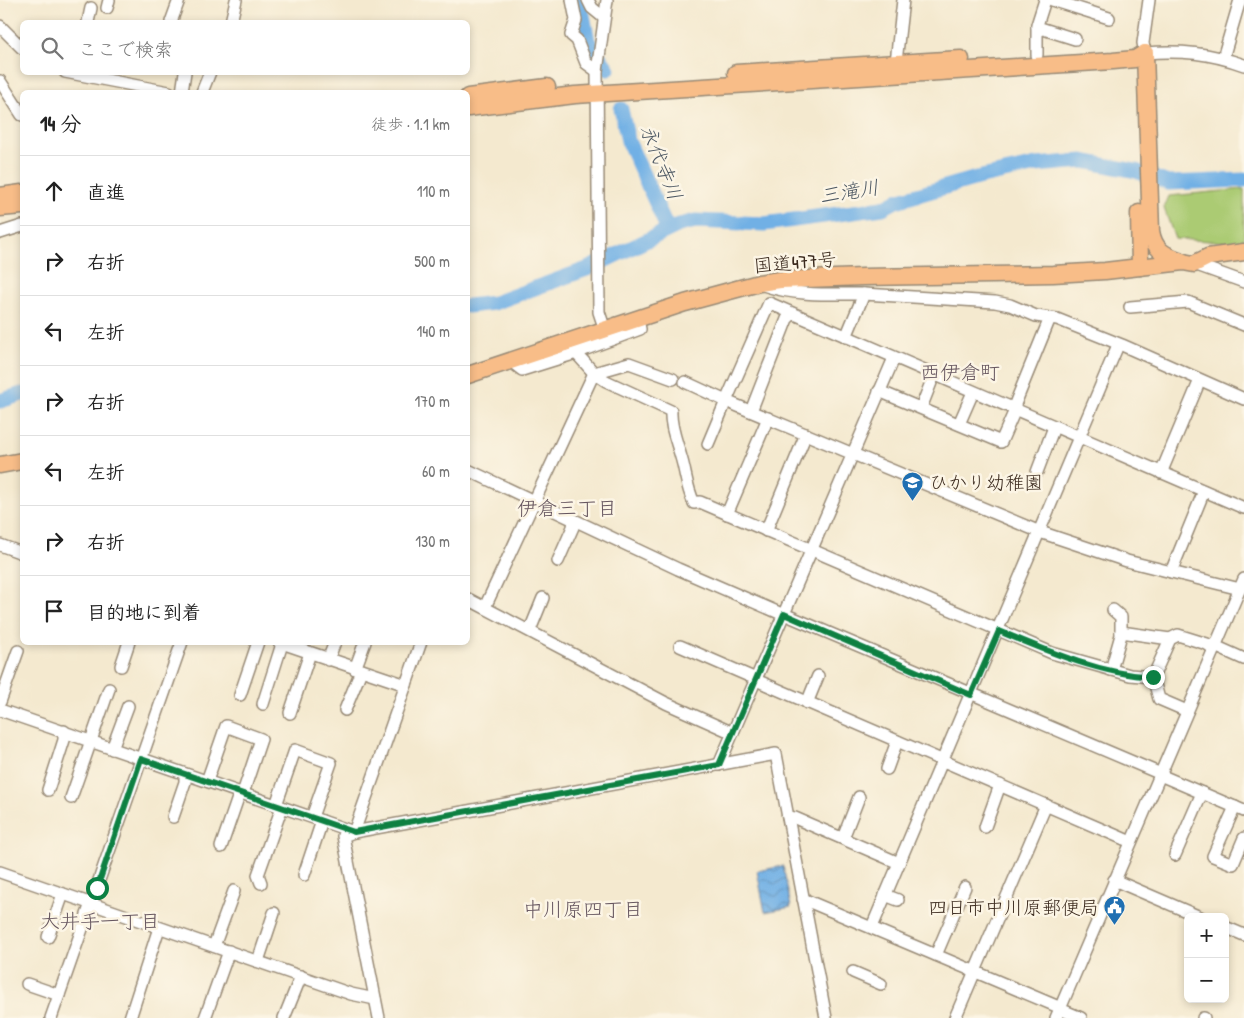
<!DOCTYPE html>
<html lang="ja">
<head>
<meta charset="utf-8">
<style>
	body { margin:0; font-family:"Patrick Hand","Klee One",sans-serif; background:#f2f2f2; color:#222 }
	.controls { position:absolute; right:15px; bottom:15px; display:grid; overflow:hidden; border-radius:8px; box-shadow:0 2px 8px #0003 }
	.controls button { width:45px; height:45px; display:grid; place-items:center; padding:0; border:0; border-bottom:1px solid #e0e0e0; background:#fff; color:#222; font:25px sans-serif }
	.stop { position:absolute; width:15px; height:15px; margin:-11px; border:4px solid #0b8043; border-radius:50%; background:#fff }
	.stop.end { background:#0b8043; border-color:#fff; box-shadow:0 1px 5px #0008 }
	.list { margin:0; padding:0; list-style:none }
	h2 { display:flex; justify-content:space-between; align-items:center; height:65px; margin:0; padding:0 20px; font-size:21px }
	h2 small { font-size:16px; font-weight:400; color:#767676 }
	.list li { display:grid; grid-template-columns:32px 1fr auto; gap:15px; align-items:center; box-sizing:border-box; height:70px; padding:0 20px; border-top:1px solid #e0e0e0 }
	.list b { display:block; font-size:19px; white-space:nowrap }
	.list em { font-size:16px; font-style:normal; color:#767676 }
	.icon { flex:none; width:28px; height:28px; fill:none; stroke:currentColor; stroke-width:2; stroke-linecap:round; stroke-linejoin:round }
	.map { position:relative; flex:none; width:1244px; height:1018px; overflow:hidden }
	.search { position:absolute; background:#fff; box-shadow:0 2px 8px #0003; left:20px; top:20px; width:450px; height:55px; display:flex; align-items:center; gap:12px; box-sizing:border-box; padding:0 18px; border-radius:8px; color:#767676; font-size:19px }
	.panel { position:absolute; background:#fff; box-shadow:0 2px 8px #0003; left:20px; top:90px; width:450px; height:555px; border-radius:8px }
	.map>svg:first-child { display:block }
	.green { fill:#abcb73; stroke:#737a48 }
	.water { fill:url(#water-waves); stroke:#566d82 }
	.lines { fill:none; stroke-linecap:round; stroke-linejoin:round }
	.river { stroke:#71b0e5; stroke-width:15 }
	.minor-casing { stroke:#988a76; stroke-width:14 }
	.highway-casing { stroke:#988a76; stroke-width:19 }
	.minor { stroke:#fff; stroke-width:11 }
	.highway { stroke:#f8bd88; stroke-width:16 }
	.route { stroke:#0b8043; stroke-width:6 }
	.labels { text-anchor:middle; dominant-baseline:central; stroke-width:5; stroke-linejoin:round; paint-order:stroke }
	.street-label { font-size:19px; fill:#3b2a1e; stroke:#fcf5e5 }
	.poi-label { font-size:19px; fill:#3b2a1e; stroke:#fcf5e5; text-anchor:start }
	.water-label { font-size:20px; font-style:italic; fill:#4e5964; stroke:#fcf5e5 }
	.neighbourhood-label { font-size:20px; fill:#675760; stroke:#fcf5e5 }
</style>
</head>
<body>
<div class="map">
<svg width="1244" height="1018" viewBox="0 0 1244 1018">
	<defs>
		<pattern id="water-waves" width="16" height="10" patternUnits="userSpaceOnUse" patternTransform="scale(1.25)"><rect width="16" height="10" fill="#71b0e5"/><path d="M0 5q4-4 8 0t8 0" fill="none" stroke="#5e8fb9"/></pattern>
	</defs>
	<rect width="100%" height="100%" fill="#fcf5e5"/>
	<filter id="ink" filterUnits="userSpaceOnUse"><feTurbulence type="fractalNoise" baseFrequency=".02" numOctaves="2"/><feDisplacementMap in="SourceGraphic" scale="10" xChannelSelector="R" yChannelSelector="G"/><feConvolveMatrix kernelMatrix="1 2 1 2 8 2 1 2 1" color-interpolation-filters="sRGB"/></filter>
	<filter id="wash" filterUnits="userSpaceOnUse"><feTurbulence type="fractalNoise" baseFrequency=".0096" numOctaves="4" result="noise"/><feDisplacementMap in="SourceGraphic" scale="20" xChannelSelector="R" yChannelSelector="G"/><feGaussianBlur stdDeviation="1.12" result="paint"/><feColorMatrix in="noise" values="0 0 0 0 0 0 0 0 0 0 0 0 0 0 0 0 0 1.4 0 .05"/><feComposite in="paint" operator="in"/></filter>
	<g filter="url(#wash)">
		<rect width="100%" height="100%" fill="#f4e9cf"/>
		<path class="green" d="M1244,189V243L1175,239L1164,208L1169,196Z"/>
		<path class="water" d="M783,866L791,907L765,912L757,871Z"/>
		<g class="lines">
			<g class="river">
				<path d="M580,0L588,41L608,69"/>
				<path d="M621,109L628,141L668,230"/>
				<path d="M468,306L494,303L587,269L679,225L696,221L764,224L883,208L896,201L977,178L1036,165L1083,161L1136,171L1168,183L1244,180"/>
				<path d="M0,401L22,394"/>
			</g>
		</g>
	</g>
	<g filter="url(#ink)">
		<g class="lines">
			<defs>
				<g id="minor">
					<path d="M572,0L576,20L571,35L577,40L586,63L597,71"/>
					<path d="M588,0L592,8L603,17"/>
					<path d="M1052,0L1109,18"/>
					<path d="M1149,0L1143,43L1145,53C1181,50 1210,53 1244,65"/>
					<path d="M107,8L109,0"/>
					<path d="M88,22L91,8"/>
					<path d="M171,22L179,0"/>
					<path d="M231,22L236,0"/>
					<path d="M0,26L22,48"/>
					<path d="M1037,27L1075,39"/>
					<path d="M1037,55V25L1045,0"/>
					<path d="M1223,58L1240,0"/>
					<path d="M896,62L903,0"/>
					<path d="M65,72L169,92"/>
					<path d="M0,81L22,115"/>
					<path d="M182,92L185,72"/>
					<path d="M202,92L210,72"/>
					<path d="M0,233L22,226"/>
					<path d="M1194,264L1244,282"/>
					<path d="M763,285C795,296 831,294 864,294"/>
					<path d="M1130,307L1188,302L1244,325"/>
					<path d="M605,330L599,312L597,71L607,0"/>
					<path d="M846,337L864,294L995,302L1010,305L1036,316L1057,319L1122,345L1244,399"/>
					<path d="M576,353L594,373L606,381L671,411C670,427 677,442 681,457C686,473 686,486 694,503L700,502L1052,653L1130,675L1153,677L1170,639L1178,635L1207,644L1214,649"/>
					<path d="M509,360L522,370L570,355L640,329L638,320"/>
					<path d="M685,382L726,401L708,444"/>
					<path d="M879,391L1001,442L1015,410"/>
					<path d="M921,408L934,375"/>
					<path d="M1013,409L1050,318"/>
					<path d="M751,411L787,319L792,314"/>
					<path d="M959,424L973,392"/>
					<path d="M468,470L678,569L784,615"/>
					<path d="M1037,472L1054,427"/>
					<path d="M1161,473L1200,380"/>
					<path d="M727,514L768,418"/>
					<path d="M766,531L806,434"/>
					<path d="M0,545L22,553"/>
					<path d="M558,561L573,527L574,520"/>
					<path d="M1171,572L1204,491"/>
					<path d="M1240,589L1127,561L1040,532L726,401L769,303L1244,508"/>
					<path d="M468,599L666,703L733,733"/>
					<path d="M485,607L594,373L629,363L673,379"/>
					<path d="M784,614L1161,774"/>
					<path d="M530,630L543,598"/>
					<path d="M1121,632L1170,639"/>
					<path d="M279,642L406,685"/>
					<path d="M680,646L756,679"/>
					<path d="M1215,646L1244,659"/>
					<path d="M328,660L335,642"/>
					<path d="M121,666L129,642"/>
					<path d="M355,669L365,642"/>
					<path d="M1111,670L1121,635V617L1113,610"/>
					<path d="M1153,677L1159,699L1187,711"/>
					<path d="M756,680L1131,842"/>
					<path d="M240,695L258,642"/>
					<path d="M0,702L18,651"/>
					<path d="M807,703L818,676"/>
					<path d="M263,704L282,644"/>
					<path d="M0,710L354,832"/>
					<path d="M345,710L361,671"/>
					<path d="M290,713L310,653"/>
					<path d="M112,749L128,706"/>
					<path d="M719,765L894,358"/>
					<path d="M887,769L897,741"/>
					<path d="M1160,775L1244,811"/>
					<path d="M207,781L226,726L261,739L243,793"/>
					<path d="M48,790L64,740V731"/>
					<path d="M71,798L109,689"/>
					<path d="M276,805L295,750L331,763L312,817"/>
					<path d="M1235,807L1213,856L1233,864L1244,838"/>
					<path d="M173,817L185,782V774"/>
					<path d="M788,817L795,818L899,863"/>
					<path d="M985,827L1000,785"/>
					<path d="M354,832L421,642"/>
					<path d="M843,838L859,797"/>
					<path d="M221,847L240,792"/>
					<path d="M1175,855L1202,793"/>
					<path d="M0,872L351,994L375,999"/>
					<path d="M304,875L322,821"/>
					<path d="M1114,880L1200,917"/>
					<path d="M261,883L258,875L282,807"/>
					<path d="M885,895L898,900"/>
					<path d="M803,899L1061,1008"/>
					<path d="M872,927L1118,345"/>
					<path d="M1225,927L1244,935"/>
					<path d="M48,937L63,894"/>
					<path d="M214,946L234,891"/>
					<path d="M936,955L965,887"/>
					<path d="M258,961L274,913"/>
					<path d="M853,972L881,984"/>
					<path d="M27,984L59,995"/>
					<path d="M1060,1009L1081,1018"/>
					<path d="M51,1018L182,642"/>
					<path d="M130,1018L159,928"/>
					<path d="M205,1018L229,951"/>
					<path d="M284,1018L301,976"/>
					<path d="M379,1018L343,836L354,832L776,754L826,1018"/>
					<path d="M955,1018L1046,805"/>
					<path d="M1056,1018L1244,579"/>
					<path d="M1203,1018H1204"/>
				</g>
				<g id="highway">
					<path d="M1145,53L1151,231C1154,250 1164,255 1182,261"/>
					<path d="M736,73L961,59"/>
					<path d="M468,97L547,87"/>
					<path d="M468,108L575,95L1113,61L1135,59L1145,53"/>
					<path d="M0,196L22,193"/>
					<path d="M0,208L22,206"/>
					<path d="M1139,213L1140,267"/>
					<path d="M468,375L685,303L759,283L780,280L863,277L1053,274L1105,271L1183,262L1194,264L1208,257L1244,252"/>
					<path d="M0,465L22,461"/>
				</g>
			</defs>
			<use href="#minor" class="minor-casing"/>
			<use href="#highway" class="highway-casing"/>
			<use href="#minor" class="minor"/>
			<use href="#highway" class="highway"/>
		</g>
	</g>
	<g class="lines" filter="url(#ink)">
		<path class="route" d="M97,888L141,759L354,832L719,765L784,614L971,695L999,631C1047,651 1100,674 1153,677"/>
	</g>
	<defs>
		<symbol id="school-pin" viewBox="-11 -11 22 30"><path d="M0 17L-7.5 6A9.5 9.5 0 1 1 7.5 6Z" fill="#1f6fb2" stroke="#fcf5e5"/><path d="M0-5L7-2L0 1L-7-2ZM-4 1L0 2.5L4 1V4Q0 6-4 4Z" fill="#fff"/></symbol>
		<symbol id="civic-pin" viewBox="-11 -11 22 30"><path d="M0 17L-7.5 6A9.5 9.5 0 1 1 7.5 6Z" fill="#1f6fb2" stroke="#fcf5e5"/><path d="M-.6-6.5H3V-4.5H.6V-3L4-1V1h2V6H-6V1h2V-1L-.6-3ZM-1.2 2.5V6h2.4V2.5Z" fill="#fff"/></symbol>
	</defs>
	<g fill-rule="evenodd">
		<use href="#school-pin" x="900" y="470" width="25" height="34"/>
		<use href="#civic-pin" x="1102" y="894" width="25" height="34"/>
	</g>
	<g class="labels">
		<g class="street-label">
			<text transform="translate(795 262) rotate(-5)">国道477号</text>
		</g>
		<g class="poi-label">
			<text x="929" y="482">ひかり幼稚園</text>
			<text x="1099" y="907" text-anchor="end">四日市中川原郵便局</text>
		</g>
		<g class="water-label">
			<text transform="translate(662 162) rotate(68)">永代寺川</text>
			<text transform="translate(849 191) rotate(-9)">三滝川</text>
		</g>
		<g class="neighbourhood-label">
			<text x="960" y="371">西伊倉町</text>
			<text x="567" y="507">伊倉三丁目</text>
			<text x="583" y="908">中川原四丁目</text>
			<text x="100" y="920">大井手一丁目</text>
		</g>
	</g>
</svg>
<div class="controls">
<button>+</button>
<button>−</button>
</div>
<div class="stop" style="left:97px;top:888px"></div>
<div class="stop end" style="left:1153px;top:677px"></div>
<div class="search"><svg class="icon" aria-label="search" viewBox="0 0 24 24"><circle cx="10" cy="10" r="6"/><path d="M15 15l6 6"/></svg>ここで検索</div>
<section class="panel">
<h2>14 分<small>徒歩 · 1.1 km</small></h2>
<ul class="list">
<li><svg class="icon" aria-label="ahead" viewBox="0 0 24 24"><path d="M12 20V5M6 11l6-6 6 6"/></svg><div><b>直進</b></div><em>110 m</em></li>
<li><svg class="icon" aria-label="right" viewBox="0 0 24 24"><path d="M7 20v-9h11M14 6l5 5-5 5"/></svg><div><b>右折</b></div><em>500 m</em></li>
<li><svg class="icon" aria-label="left" viewBox="0 0 24 24"><path d="M17 20v-9H6M10 6l-5 5 5 5"/></svg><div><b>左折</b></div><em>140 m</em></li>
<li><svg class="icon" aria-label="right" viewBox="0 0 24 24"><path d="M7 20v-9h11M14 6l5 5-5 5"/></svg><div><b>右折</b></div><em>170 m</em></li>
<li><svg class="icon" aria-label="left" viewBox="0 0 24 24"><path d="M17 20v-9H6M10 6l-5 5 5 5"/></svg><div><b>左折</b></div><em>60 m</em></li>
<li><svg class="icon" aria-label="right" viewBox="0 0 24 24"><path d="M7 20v-9h11M14 6l5 5-5 5"/></svg><div><b>右折</b></div><em>130 m</em></li>
<li><svg class="icon" aria-label="arrive" viewBox="0 0 24 24"><path d="M6 21V4h12l-3 4 3 4H6"/></svg><div><b>目的地に到着</b></div></li>
</ul>
</section>
</div>
</body>
</html>
